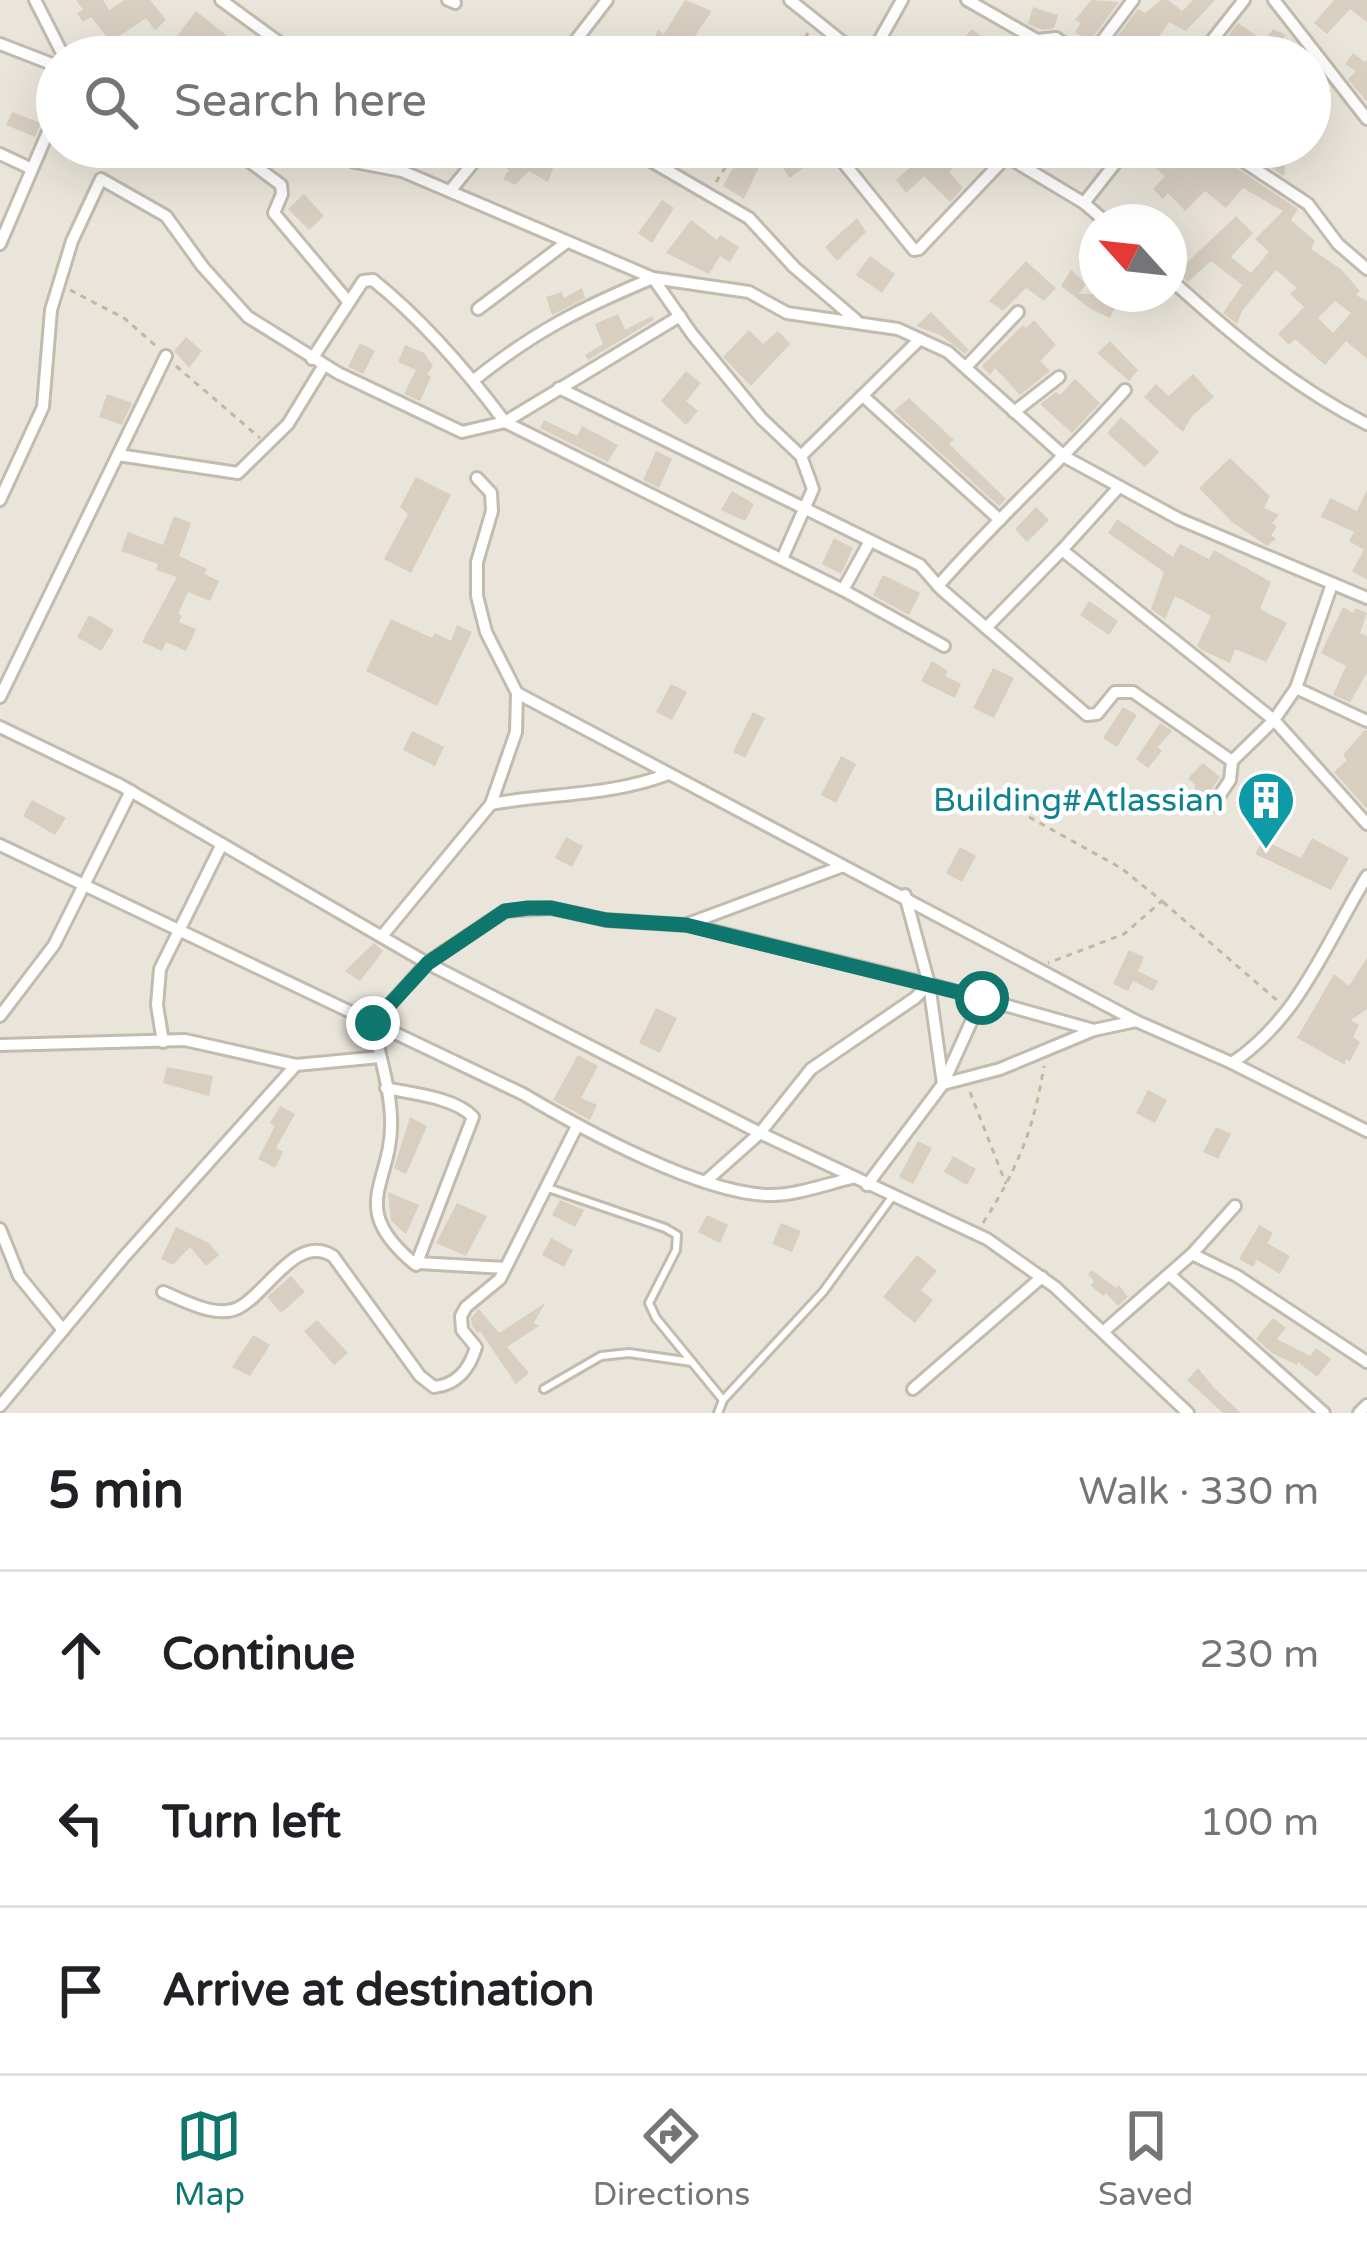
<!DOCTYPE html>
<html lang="en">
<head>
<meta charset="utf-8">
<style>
	body { margin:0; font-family:"Varela Round",sans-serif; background:#f2f2f2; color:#202124 }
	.compass { position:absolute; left:1079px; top:204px; width:108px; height:108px; border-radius:50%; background:#fff; box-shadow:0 12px 48px #0002; rotate:297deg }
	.stop { position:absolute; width:36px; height:36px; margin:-27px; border:9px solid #0f766e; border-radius:50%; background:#fff }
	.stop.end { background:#0f766e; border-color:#fff; box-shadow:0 3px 12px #0008 }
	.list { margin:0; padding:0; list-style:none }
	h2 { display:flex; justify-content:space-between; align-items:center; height:156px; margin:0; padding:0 48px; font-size:51px }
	h2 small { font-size:39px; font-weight:400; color:#757577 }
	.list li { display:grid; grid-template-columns:78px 1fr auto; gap:36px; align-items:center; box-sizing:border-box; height:168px; padding:0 48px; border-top:3px solid #e0e0e0 }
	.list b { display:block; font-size:45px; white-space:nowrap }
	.list em { font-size:39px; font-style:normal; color:#757577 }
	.icon { flex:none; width:66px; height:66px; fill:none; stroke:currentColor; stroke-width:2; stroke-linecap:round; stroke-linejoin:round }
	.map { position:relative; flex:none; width:1367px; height:1413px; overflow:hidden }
	.search { position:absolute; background:#fff; box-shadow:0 12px 48px #0002; left:36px; right:36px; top:36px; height:132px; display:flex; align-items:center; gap:30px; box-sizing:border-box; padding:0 42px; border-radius:66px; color:#757577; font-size:45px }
	.sheet { height:660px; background:#fff }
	nav { display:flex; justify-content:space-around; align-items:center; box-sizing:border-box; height:168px; border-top:3px solid #e0e0e0; background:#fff; font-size:33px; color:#757577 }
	nav a { display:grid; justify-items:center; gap:6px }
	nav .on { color:#0f766e }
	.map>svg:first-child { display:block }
	.residential { fill:#eae5da; fill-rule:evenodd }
	.building { fill:#d8cfc1; fill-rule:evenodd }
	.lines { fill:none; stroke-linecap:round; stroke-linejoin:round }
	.service-casing { stroke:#c2bbae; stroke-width:12 }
	.minor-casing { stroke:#c2bbae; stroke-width:16 }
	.path { stroke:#c4b79f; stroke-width:3; stroke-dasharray:6 6; stroke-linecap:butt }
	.service { stroke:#fff; stroke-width:6 }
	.minor { stroke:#fff; stroke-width:10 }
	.route { stroke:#0f766e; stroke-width:15 }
	.labels { text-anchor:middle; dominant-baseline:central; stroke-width:9; stroke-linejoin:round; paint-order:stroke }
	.culture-label { font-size:33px; fill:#0d838f; stroke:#fff; text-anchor:end }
</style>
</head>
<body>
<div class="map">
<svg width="1367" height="1413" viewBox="0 0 1367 1413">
	<rect width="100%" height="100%" fill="#f6f3ec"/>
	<path class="residential" d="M0,0H1367V1413H0ZM57,57H1310V147H57ZM1097,222H1169V294H1097Z"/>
	<g class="building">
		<path d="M76,0H103L109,10L124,0H150L166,20L155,30L146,18L111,42L91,17L83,22L77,13L83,10Z"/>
		<path d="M685,0L712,11L688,46L711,57H620L629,40L649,50L658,30L664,34Z"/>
		<path d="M1091,0L1119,2L1090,41L1075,32L1081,23L1075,20Z"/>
		<path d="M1161,0H1168L1182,11L1193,0H1215L1186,31L1169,22L1153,46L1157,49L1153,57H1102L1138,9L1145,13Z"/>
		<path d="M1334,0H1367V22L1350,9L1327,34L1314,23Z"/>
		<path d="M1033,7L1058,15L1054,28L1043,30L1028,24Z"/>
		<path d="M196,11L220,30L252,57H218L199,41L186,57H167L171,51L168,48Z"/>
		<path d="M1238,23L1264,41L1273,29L1286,35L1281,41L1306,57H1272L1246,42L1240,50L1225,40Z"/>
		<path d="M972,29L986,40L973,57H965L955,48Z"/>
		<path d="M1353,53L1365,62L1367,60V102L1348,79L1356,71L1345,64Z"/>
		<path d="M12,112L41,123L35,137L6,125Z"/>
		<path d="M503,147H519L517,152L536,163L544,150L557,158L548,182L529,171L515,185L503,179L509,170L495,161Z"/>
		<path d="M745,147H768L744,199L723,186Z"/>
		<path d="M903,147H956L966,156L949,172L963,188L950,202L924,176L906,193L896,180L915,163Z"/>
		<path d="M1167,147H1197L1205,153L1212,147L1217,155L1298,209L1291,220L1315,241L1311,249L1341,269L1360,291L1356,295L1367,301V359L1346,341L1325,365L1295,339L1289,345L1278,334L1304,307L1290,294L1297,288L1276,270L1242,311L1237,324L1223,313L1242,285L1211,261L1188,282L1177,272L1236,216L1253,233L1231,257L1251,273L1269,252L1255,239L1283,211L1243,188L1226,208L1205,191L1185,211L1168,193L1163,199L1153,189L1165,176L1155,168ZM1335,301L1351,313L1333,333L1318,318Z"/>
		<path d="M1275,147H1296L1285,165L1284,176L1260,161L1268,163Z"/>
		<path d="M797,148L809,163L790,178L779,163Z"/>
		<path d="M304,194L324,216L309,230L288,209Z"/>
		<path d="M662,200L674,208L652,243L638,233Z"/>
		<path d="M857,218L866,232L837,261L825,247Z"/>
		<path d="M691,220L717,240L720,235L739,247L730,262L720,256L709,274L666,253Z"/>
		<path d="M870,256L895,274L882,293L856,275Z"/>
		<path d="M1026,261L1056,288L1044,301L1026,288L1003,311L989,301Z"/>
		<path d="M1071,270L1086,284L1079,294H1122L1110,318L1091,309L1061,286Z"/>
		<path d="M582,288L585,298L552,315L546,297L562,292L564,298Z"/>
		<path d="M931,312L969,350L965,354L942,336L916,326Z"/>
		<path d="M618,314L625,330L652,316L654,320L588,360L585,355L603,344L595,324Z"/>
		<path d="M1034,320L1056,345L1040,361L1050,371L1020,395L995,368L990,375L982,366L1023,325L1026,328Z"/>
		<path d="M749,330L763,344L778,331L790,344L751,386L723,357Z"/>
		<path d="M186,337L202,351L189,368L174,351Z"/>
		<path d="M1110,341L1138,370L1129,381L1097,353Z"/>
		<path d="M360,343L375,351L363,374L348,367Z"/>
		<path d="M405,345L424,353L433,366L427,374L431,377L420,401L404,394L416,370L398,362Z"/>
		<path d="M686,371L701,383L686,401L698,411L686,425L661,401Z"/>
		<path d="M1193,374L1214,397L1192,416L1183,432L1144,397L1156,384L1169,396Z"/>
		<path d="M1075,379L1100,403L1072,433L1040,404L1056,392L1060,395Z"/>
		<path d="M107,394L132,403L122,425L99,417Z"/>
		<path d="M909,398L954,440L949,444L1006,499L999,506L894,411Z"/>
		<path d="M1121,417L1159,452L1145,467L1107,433Z"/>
		<path d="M544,420L577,436L582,426L618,445L608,462L540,428Z"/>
		<path d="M656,451L672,459L659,488L643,480Z"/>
		<path d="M1230,458L1270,496L1264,508L1279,515L1272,523L1277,527L1271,535L1276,539L1267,546L1232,522L1199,488Z"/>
		<path d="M416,477L451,495L411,573L384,559L408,514L400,507Z"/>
		<path d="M1367,490V580L1352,571L1364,550L1349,541L1354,532L1321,517L1330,498L1357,511Z"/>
		<path d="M732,491L754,504L745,521L721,510Z"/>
		<path d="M1036,507L1049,520L1027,542L1015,529Z"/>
		<path d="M174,516L191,523L179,556L207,569L204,574L219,581L210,601L188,592L178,614L182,616L179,622L196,629L186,651L166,642L162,651L142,642L177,577L156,570L158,564L121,551L128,532L163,545Z"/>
		<path d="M1117,519L1173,557L1180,544L1209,559L1214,550L1271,582L1260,609L1287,623L1266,662L1235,649L1230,663L1202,650L1197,646L1211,616L1175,596L1165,619L1151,609L1164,572L1108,533Z"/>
		<path d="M834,538L853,548L841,574L822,564Z"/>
		<path d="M883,575L920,593L909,615L873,595Z"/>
		<path d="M1089,601L1118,621L1109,635L1080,615Z"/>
		<path d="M1343,607L1353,613L1356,608L1367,613L1360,633L1367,636V673L1350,702L1333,695L1346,666L1321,653Z"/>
		<path d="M89,615L114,630L101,651L77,637Z"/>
		<path d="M391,619L432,638L435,633L451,641L457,625L472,632L437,706L366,671Z"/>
		<path d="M932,661L948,671L945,676L961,684L955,698L921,681Z"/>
		<path d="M993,668L1014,678L994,718L973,708Z"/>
		<path d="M671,684L687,692L672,720L656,712Z"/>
		<path d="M1123,707L1137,715L1117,747L1103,738Z"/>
		<path d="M753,712L765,718L745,758L733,752Z"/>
		<path d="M1160,723L1172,731L1158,747L1162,751L1148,768L1136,759Z"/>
		<path d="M1365,730L1367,731V809L1334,772L1347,760L1343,755Z"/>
		<path d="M412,731L444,747L435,766L403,750Z"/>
		<path d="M841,756L856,764L836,803L821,795Z"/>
		<path d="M1203,763L1220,777L1204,800L1194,792L1195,785L1188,778Z"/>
		<path d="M32,800L66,818L55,835L23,816Z"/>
		<path d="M566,837L583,846L572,867L555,858Z"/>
		<path d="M1312,838L1349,858L1331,890L1255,854L1263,840L1301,858Z"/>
		<path d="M960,847L976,856L962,882L946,873Z"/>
		<path d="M374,943L383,951L360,981L345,971Z"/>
		<path d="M1129,950L1144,957L1138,971L1158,981L1153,991L1133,981L1128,991L1113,984Z"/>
		<path d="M1367,958V1009L1351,1020L1359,1025L1353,1037L1360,1042L1350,1061L1345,1059V1065L1297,1038L1334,974L1349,986Z"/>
		<path d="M656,1008L677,1018L660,1053L639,1043Z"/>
		<path d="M578,1055L598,1066L581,1098L597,1105L590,1120L553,1100Z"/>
		<path d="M167,1067L213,1076L209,1096L163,1083Z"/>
		<path d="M1148,1090L1167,1100L1155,1123L1136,1113Z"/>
		<path d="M280,1106L295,1114L276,1148L283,1152L275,1168L258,1159L275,1126L270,1123Z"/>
		<path d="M410,1117L427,1126L406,1174L394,1168Z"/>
		<path d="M1216,1127L1231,1134L1218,1159L1203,1152Z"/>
		<path d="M918,1141L932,1148L913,1184L899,1177Z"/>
		<path d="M953,1156L976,1169L967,1185L944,1172Z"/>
		<path d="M388,1192L419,1205L406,1234L391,1221Z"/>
		<path d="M560,1200L584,1210L575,1227L552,1215Z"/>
		<path d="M457,1203L487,1216L466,1256L436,1243Z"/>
		<path d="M707,1215L728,1225L720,1243L698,1232Z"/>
		<path d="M781,1223L801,1231L792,1252L772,1244Z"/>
		<path d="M1259,1225L1273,1233L1267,1243L1290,1256L1280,1274L1257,1260L1253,1267L1239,1259Z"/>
		<path d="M176,1227L209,1243L219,1255L206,1266L190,1247L173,1265L161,1259Z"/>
		<path d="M551,1238L573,1250L564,1267L542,1255Z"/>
		<path d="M917,1255L937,1271L921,1290L933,1300L915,1323L883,1297Z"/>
		<path d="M1092,1270L1116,1288L1119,1285L1128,1297L1118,1306L1106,1293L1104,1296L1091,1286L1094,1281L1088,1274Z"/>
		<path d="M291,1276L305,1292L281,1313L267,1297Z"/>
		<path d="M545,1303L534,1323L539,1326L507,1347L529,1373L516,1384L480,1331L478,1334L472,1326L471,1318L479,1309L499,1333Z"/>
		<path d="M1273,1318L1286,1328L1277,1339L1310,1356L1316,1348L1331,1359L1317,1377L1298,1362L1297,1365L1272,1353L1256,1339Z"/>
		<path d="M317,1320L348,1353L334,1365L304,1331Z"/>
		<path d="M253,1335L270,1345L250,1376L232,1367Z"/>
		<path d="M1198,1368L1214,1388L1241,1413H1223L1187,1380Z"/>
	</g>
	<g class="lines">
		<defs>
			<g id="service">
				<path d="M548,1188L665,1228L677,1235L676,1250L649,1303L656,1318L723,1400"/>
				<path d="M544,1389L601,1356L629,1353L692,1362"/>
				<path d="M718,1413L723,1400L823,1292L892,1197"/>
			</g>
			<g id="minor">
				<path d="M35,0L64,57"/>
				<path d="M221,0L299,57"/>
				<path d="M448,0L455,3"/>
				<path d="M790,0L861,57"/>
				<path d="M967,0L1037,40L1056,38L1082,57"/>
				<path d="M1274,0L1367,119"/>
				<path d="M0,44L57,66"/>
				<path d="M563,57L607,0"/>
				<path d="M870,57L902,0"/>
				<path d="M1090,57L1133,0"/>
				<path d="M1199,57L1244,0"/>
				<path d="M230,147L281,185L282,194L274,213L347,300"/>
				<path d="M315,147L355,162L402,171L653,278L749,292L787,313L898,329L948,352L1065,457L1179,519L1367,598"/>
				<path d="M627,147L749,218L794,267L856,320"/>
				<path d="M831,147L914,250L919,249L1006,157"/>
				<path d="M991,147L1084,203L1106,222"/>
				<path d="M1222,147L1308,204L1338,244L1367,269"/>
				<path d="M0,154L32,169"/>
				<path d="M450,191L486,147"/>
				<path d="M1084,203L1128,147"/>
				<path d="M0,244L57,111"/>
				<path d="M1169,278C1231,334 1292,386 1367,424"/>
				<path d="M478,309L567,242"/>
				<path d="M312,359L363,281L373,280C424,321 466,370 505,422L843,590L870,541"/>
				<path d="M966,367L1018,312"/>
				<path d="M474,380C535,331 581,308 653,278L692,334L761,418L801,456L813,489L782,559"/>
				<path d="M559,388L920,565L941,589L1087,715L1097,714L1115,692H1133L1232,761L1274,720L1062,550L1119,487"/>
				<path d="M863,396L1000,520"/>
				<path d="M1014,412L1059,377"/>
				<path d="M118,455L238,473L288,424L324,365"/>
				<path d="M801,456L920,339"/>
				<path d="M0,500L43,407L51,310L72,241L101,179L166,216L203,267L248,317L338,373L462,432L505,422L680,316"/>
				<path d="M1332,584L1296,688L1274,720L1367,824"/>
				<path d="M938,586C997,518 1065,458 1125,390"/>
				<path d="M843,590L944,646"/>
				<path d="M986,628L1062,550"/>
				<path d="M1296,688L1367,721"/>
				<path d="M517,693L1136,1021L1232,1063L1367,1131"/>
				<path d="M0,697L166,356"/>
				<path d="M0,727L120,785L427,963L760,1133L987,1239L1055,1287L1188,1413"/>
				<path d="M491,804C551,793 611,796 668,774"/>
				<path d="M1213,805L1230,780L1232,761"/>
				<path d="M0,845L523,1094C582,1129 703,1195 771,1195C797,1195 826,1184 852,1178"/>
				<path d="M905,895L929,984L943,1084L1000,1069L1094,1030L1136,1021"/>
				<path d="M689,925L929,984"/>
				<path d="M382,936L491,804L516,732L517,693L486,632L477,596V562L492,511L491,493L477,478"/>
				<path d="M0,1016L54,945L131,791"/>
				<path d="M373,1023L427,963L505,911L551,908L606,920L685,925L843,866"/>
				<path d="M373,1023C379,1054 390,1087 391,1118C394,1184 344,1206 416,1265L473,1117C454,1097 412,1094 386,1088"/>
				<path d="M163,1042L157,1005L160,969L222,844"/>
				<path d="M0,1045L185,1040L296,1065L380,1057"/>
				<path d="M1232,1063C1300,1017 1326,943 1367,876"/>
				<path d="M705,1182L760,1133L811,1069L915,998L929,984L1094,1030"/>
				<path d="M867,1185L943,1084L982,998"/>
				<path d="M0,1229L19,1276L63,1330"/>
				<path d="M1192,1254L1235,1206"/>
				<path d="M418,1263L505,1268"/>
				<path d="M1170,1275L1324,1413"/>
				<path d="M163,1292C183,1300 216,1319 238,1308C268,1293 296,1233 333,1256L420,1376L434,1387C457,1385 470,1368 476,1347L462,1330L461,1316L466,1307L500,1279L577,1126"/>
				<path d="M1103,1332L1192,1254L1237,1276L1367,1362"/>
				<path d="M913,1389L1042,1277"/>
				<path d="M0,1406L123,1258L296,1065"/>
				<path d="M1359,1413L1367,1405"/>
			</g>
		</defs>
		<use href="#service" class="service-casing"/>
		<use href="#minor" class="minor-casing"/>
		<g class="path">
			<path d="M793,57L808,33"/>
			<path d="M106,167L115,147"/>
			<path d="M716,182L738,147"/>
			<path d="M70,290L124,318L156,346"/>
			<path d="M176,366L260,438"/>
			<path d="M1029,817L1121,868L1162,901L1124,934L1048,963"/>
			<path d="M1163,902L1279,1002"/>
			<path d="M970,1092L1006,1184"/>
			<path d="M983,1223C1017,1170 1034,1129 1044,1066"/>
		</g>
		<use href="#service" class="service"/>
		<use href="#minor" class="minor"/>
	</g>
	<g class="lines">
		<path class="route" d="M373,1023L428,963L505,911L528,908H551L606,920L686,925L982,998"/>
	</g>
	<defs>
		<symbol id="building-pin" viewBox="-11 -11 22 30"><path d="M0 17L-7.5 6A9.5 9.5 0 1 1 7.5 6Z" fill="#0f9aa8" stroke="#fff"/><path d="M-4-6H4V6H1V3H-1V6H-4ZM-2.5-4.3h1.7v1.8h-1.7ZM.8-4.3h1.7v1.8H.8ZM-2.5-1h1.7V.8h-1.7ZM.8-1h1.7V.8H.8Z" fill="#fff"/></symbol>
	</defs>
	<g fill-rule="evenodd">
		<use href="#building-pin" x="1233" y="767" width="66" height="90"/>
	</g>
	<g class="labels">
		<g class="culture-label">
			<text x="1224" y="800">Building#Atlassian</text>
		</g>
	</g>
</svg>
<svg class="compass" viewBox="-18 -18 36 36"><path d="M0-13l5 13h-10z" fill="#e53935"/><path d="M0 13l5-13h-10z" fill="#757577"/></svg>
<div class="stop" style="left:982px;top:998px"></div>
<div class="stop end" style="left:373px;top:1023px"></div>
<div class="search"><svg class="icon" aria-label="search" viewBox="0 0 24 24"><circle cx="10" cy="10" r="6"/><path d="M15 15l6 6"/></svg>Search here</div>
</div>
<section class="sheet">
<h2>5 min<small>Walk · 330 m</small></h2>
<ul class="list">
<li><svg class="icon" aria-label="ahead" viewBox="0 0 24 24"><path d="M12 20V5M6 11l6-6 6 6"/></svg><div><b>Continue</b></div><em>230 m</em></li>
<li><svg class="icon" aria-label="left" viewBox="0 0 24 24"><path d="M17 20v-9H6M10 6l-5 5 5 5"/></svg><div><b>Turn left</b></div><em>100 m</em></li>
<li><svg class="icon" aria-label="arrive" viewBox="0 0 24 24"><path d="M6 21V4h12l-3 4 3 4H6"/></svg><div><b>Arrive at destination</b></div></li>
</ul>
</section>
<nav>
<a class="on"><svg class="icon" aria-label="map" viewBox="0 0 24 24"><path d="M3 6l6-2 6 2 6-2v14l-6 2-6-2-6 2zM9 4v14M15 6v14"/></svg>Map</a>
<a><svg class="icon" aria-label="directions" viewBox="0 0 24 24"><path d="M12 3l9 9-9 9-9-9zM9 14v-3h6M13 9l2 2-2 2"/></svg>Directions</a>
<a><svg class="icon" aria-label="saved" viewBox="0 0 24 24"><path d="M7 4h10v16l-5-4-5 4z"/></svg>Saved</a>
</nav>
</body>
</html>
